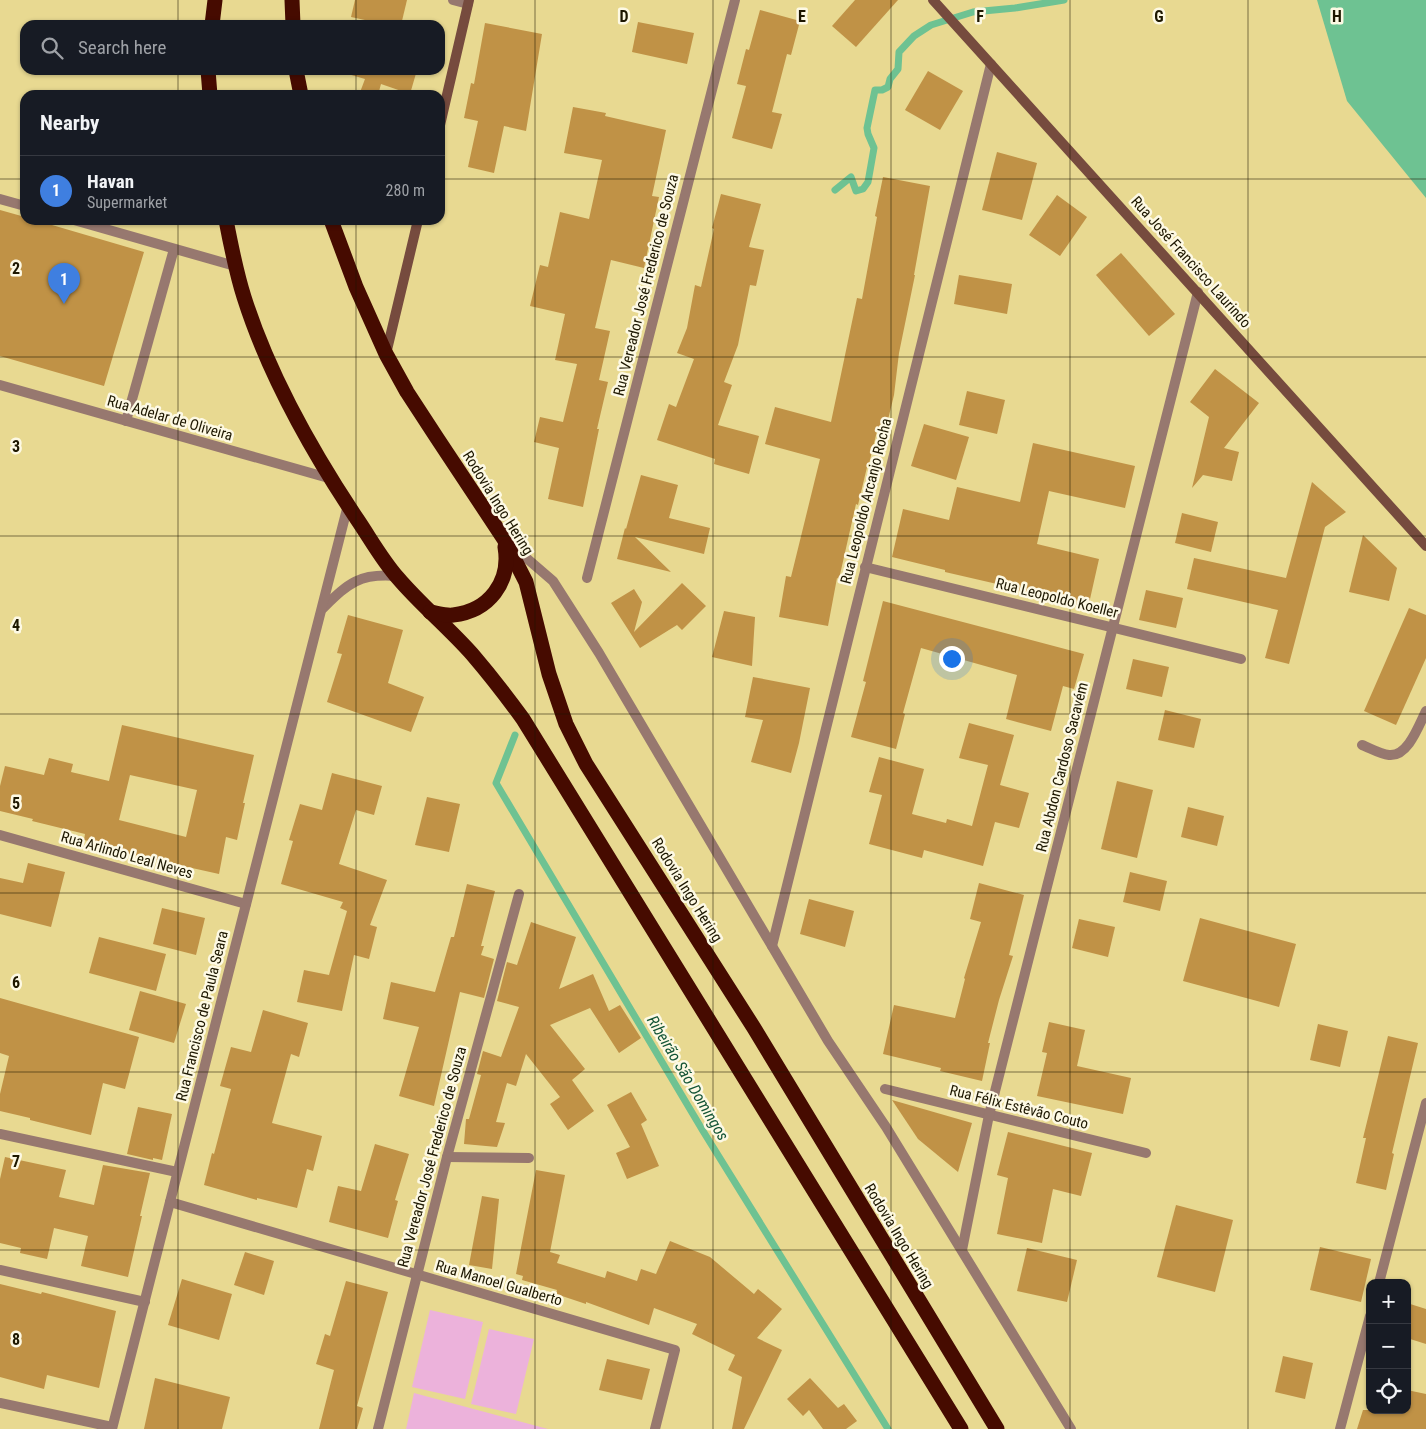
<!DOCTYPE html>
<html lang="en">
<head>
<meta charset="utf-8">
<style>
	body { margin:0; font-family:"Roboto Condensed",sans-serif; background:#242831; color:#f1f3f6 }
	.controls { position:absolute; right:15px; bottom:15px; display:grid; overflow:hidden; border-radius:10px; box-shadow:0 1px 4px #0004 }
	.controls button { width:45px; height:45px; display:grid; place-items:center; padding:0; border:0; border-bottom:1px solid #363941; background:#171b24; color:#f1f3f6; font:25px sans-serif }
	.you { position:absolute; left:951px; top:658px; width:18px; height:18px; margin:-12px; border:4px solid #fff; border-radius:50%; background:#1a73e8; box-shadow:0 0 0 8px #1a73e833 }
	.badge { display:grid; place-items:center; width:32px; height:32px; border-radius:50%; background:#7c3aed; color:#fff; font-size:16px; font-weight:700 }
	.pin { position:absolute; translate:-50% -41px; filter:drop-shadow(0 1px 2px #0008) }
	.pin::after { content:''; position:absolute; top:26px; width:18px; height:15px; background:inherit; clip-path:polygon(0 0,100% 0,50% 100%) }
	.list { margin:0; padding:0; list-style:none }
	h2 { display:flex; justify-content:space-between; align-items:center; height:65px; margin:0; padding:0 20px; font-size:21px }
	h2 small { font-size:16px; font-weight:400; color:#9ea1a6 }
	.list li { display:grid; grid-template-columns:32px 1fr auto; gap:15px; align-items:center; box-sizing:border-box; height:70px; padding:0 20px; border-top:1px solid #363941 }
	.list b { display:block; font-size:19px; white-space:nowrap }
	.list p { margin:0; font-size:16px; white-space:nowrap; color:#9ea1a6 }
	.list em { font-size:16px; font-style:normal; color:#9ea1a6 }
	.icon { flex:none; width:28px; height:28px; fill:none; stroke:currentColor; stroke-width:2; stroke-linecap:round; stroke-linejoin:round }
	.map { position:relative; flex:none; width:1426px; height:1429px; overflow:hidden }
	.search { position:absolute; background:#171b24; box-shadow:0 1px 4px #0004; left:20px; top:20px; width:425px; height:55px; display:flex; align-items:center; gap:12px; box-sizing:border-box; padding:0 18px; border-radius:15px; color:#9ea1a6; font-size:19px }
	.panel { position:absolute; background:#171b24; box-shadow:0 1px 4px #0004; left:20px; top:90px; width:425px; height:135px; border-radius:15px }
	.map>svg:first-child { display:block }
	.green { fill:#ecb2db }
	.water { fill:#6ec292 }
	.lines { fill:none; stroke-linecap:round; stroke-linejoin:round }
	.stream { stroke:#6ec292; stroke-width:7 }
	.building { fill:#c09246; fill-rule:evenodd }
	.lane { stroke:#97786f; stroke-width:10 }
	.street { stroke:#97786f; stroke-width:10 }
	.secondary { stroke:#764b3e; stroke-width:10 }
	.highway { stroke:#460b00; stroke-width:15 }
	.grid { fill:none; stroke:#1d1700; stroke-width:1; stroke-opacity:0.55 }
	.labels { text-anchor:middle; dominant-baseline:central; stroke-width:5; stroke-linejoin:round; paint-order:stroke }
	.street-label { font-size:15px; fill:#1d1700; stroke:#fdf9e4 }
	.water-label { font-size:16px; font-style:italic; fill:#135435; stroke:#fdf9e4 }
	.grid-label { font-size:16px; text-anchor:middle; font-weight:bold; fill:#1d1700; stroke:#fdf9e4; stroke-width:5; stroke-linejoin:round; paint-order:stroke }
</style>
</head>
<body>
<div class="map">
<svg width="1426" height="1429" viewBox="0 0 1426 1429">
	<rect width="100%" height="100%" fill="#e8d991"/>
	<g class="green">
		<path d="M430,1310L483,1322L465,1399L412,1387Z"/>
		<path d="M489,1329L534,1339L516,1414L471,1404Z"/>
		<path d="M414,1393L548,1429H406Z"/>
	</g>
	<path class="water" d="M1317,0H1426V198L1347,101Z"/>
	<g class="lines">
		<g class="stream">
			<path d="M835,190L851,177L856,191L863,189L868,182L874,148L868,134L867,128L875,90H882L888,87L890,79L898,69L899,52L914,36L931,25L973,12L1015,8L1064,0"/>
			<path d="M515,735L496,783L703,1131L888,1429"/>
		</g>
	</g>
	<g class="building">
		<path d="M355,0H407L401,25H388L351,17Z"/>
		<path d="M855,0H898L856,47L832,26Z"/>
		<path d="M760,10L800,21L791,55L787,54L772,112L782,114L772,149L732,138L746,86L737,84L746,49L749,50Z"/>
		<path d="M638,22L694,33L687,64L632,52Z"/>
		<path d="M485,23L542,34L526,131L504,126L494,173L468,167L478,121L464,118L471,83L474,84Z"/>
		<path d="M348,70H417L410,94L381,84L378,95H359L365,79L348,74Z"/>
		<path d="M928,71L963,91L940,130L905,110Z"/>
		<path d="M573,107L606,113L605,116L666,130L652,196L659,197L644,268L611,260L595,328L610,331L599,380L608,382L597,429H599L583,507L548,499L559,448L534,442L540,417L563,422L577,364L555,360L565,314L530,306L540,265L548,267L560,212L589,219L602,160L564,153Z"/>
		<path d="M997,152L1037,163L1022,220L982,210Z"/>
		<path d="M883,177L930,186L914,275H915L899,353L894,395L886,428L878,427L869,464L868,463L858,505L856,504L839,579L837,578L828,626L779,617L786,576L791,577L820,459L765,444L775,407L831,422L857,298L862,299L877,217L875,216Z"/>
		<path d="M721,194L761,204L749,247L764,250L756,286L750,285L738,345L724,382L732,385L718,425L759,436L749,474L714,464L715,459L657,440L669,404L676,407L694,359L677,353L687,328L695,285L701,287L714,229L712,228Z"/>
		<path d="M1057,195L1087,217L1060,256L1029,235Z"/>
		<path d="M0,210L25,217V220H35L144,252L104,386L0,356Z"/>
		<path d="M1121,253L1175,314L1149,336L1096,275Z"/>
		<path d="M959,275L1012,284L1007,314L954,304Z"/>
		<path d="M1215,369L1259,403L1224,448L1239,452L1232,481L1203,475L1192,488L1209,417L1190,402Z"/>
		<path d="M967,391L1005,400L997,434L959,425Z"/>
		<path d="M924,424L969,437L956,480L911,466Z"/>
		<path d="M1033,443L1135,466L1125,508L1049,491L1037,544L1099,559L1088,608L997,586V584L945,572V570L892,557L903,509L949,520L957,487L1020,502Z"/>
		<path d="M641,475L678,485L669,518L710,528L704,554L635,537L671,572L617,559L625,528L626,529Z"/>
		<path d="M1312,482L1346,512L1325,527L1289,664L1265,658L1278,610L1187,589L1194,558L1286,578Z"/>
		<path d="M1182,513L1218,522L1211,552L1175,543Z"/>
		<path d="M1363,535L1397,568L1389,601L1349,592Z"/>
		<path d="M682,583L706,606L682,630L677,625L640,648L611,603L634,589L642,602L634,632Z"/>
		<path d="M1146,590L1183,598L1176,628L1139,620Z"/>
		<path d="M883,601L1084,654L1074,689L1063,686L1051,731L1006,719L1017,675L921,648L903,713L905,714L896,749L851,737L866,682L863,681Z"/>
		<path d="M1409,608L1426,615V658L1396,725L1364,711Z"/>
		<path d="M724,611L755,617L752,666L712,657Z"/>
		<path d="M348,615L403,630L388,683L424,697L411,732L327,702L342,654L337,653Z"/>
		<path d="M1133,659L1169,667L1162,697L1126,689Z"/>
		<path d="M753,677L810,688L799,743L791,773L751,762L763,720L745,717Z"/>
		<path d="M1165,710L1201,719L1194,748L1158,740Z"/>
		<path d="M969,723L1014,735L1000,785L1029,793L1019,828L995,822L983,866L924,850L922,858L869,844L882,795L869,792L879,757L924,769L912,814L946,823L947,819L972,826L988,765L959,758Z"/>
		<path d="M122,725L254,755L243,803H245L237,840L226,837L219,874L120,852L122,848L84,840L85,834L32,821L33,819L0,811V786L5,766L44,775L49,758L73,764L71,772L109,781ZM130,775L197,790L186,837L119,820Z"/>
		<path d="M332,773L382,786L374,815L356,810L339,864L387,880L370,925L377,927L369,959L354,955L342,1011L297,1002L304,970L329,975L347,911L340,908L343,902L281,884L293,841L289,840L300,804L322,810Z"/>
		<path d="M1117,781L1153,790L1137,858L1101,849Z"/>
		<path d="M427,797L460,804L449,852L415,845Z"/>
		<path d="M1188,807L1224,816L1217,846L1181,837Z"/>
		<path d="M28,863L65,872L51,927L0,914V878L23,883Z"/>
		<path d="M1130,872L1167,881L1160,911L1123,902Z"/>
		<path d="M979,883L1024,895L1009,955L1013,956L999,1000L988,1043H990L982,1081L940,1071L941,1068L883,1054L894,1005L955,1018L965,979L964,978L981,922L970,919Z"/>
		<path d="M467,884L495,891L481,946H484L481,955L494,959L484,998L460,992L434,1106L399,1096L419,1027L383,1019L391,982L435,992L451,937H454Z"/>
		<path d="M809,899L854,911L845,947L800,934Z"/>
		<path d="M162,908L205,918L196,955L153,944Z"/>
		<path d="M1200,918L1296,944L1279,1007L1183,981Z"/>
		<path d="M1079,919L1115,927L1108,957L1072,948Z"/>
		<path d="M531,922L576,937L559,989L593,974L609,1011L620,1005L641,1038L619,1053L590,1008L550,1025L585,1069L572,1080L594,1111L568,1130L550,1104L560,1097L526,1054L516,1086L507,1083L496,1122L505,1123L497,1147L464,1144L466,1119H469L481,1075L477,1074L483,1051L501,1057L519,1007L497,1001L507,962L517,965Z"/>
		<path d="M99,937L166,954L156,991L89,973Z"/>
		<path d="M140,991L186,1004L174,1043L129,1030Z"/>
		<path d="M0,998L139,1037L125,1089L103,1083L91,1135L30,1120V1118L0,1111V1094L9,1056L0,1053Z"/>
		<path d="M263,1010L308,1023L299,1057L291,1054L272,1123L322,1136L313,1171L307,1169L297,1208L257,1198V1200L204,1185L212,1153L214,1154L231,1089L220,1086L231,1047L251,1052Z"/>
		<path d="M1049,1022L1085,1030L1077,1066L1131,1078L1123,1114L1037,1096L1047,1053L1042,1052Z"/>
		<path d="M1318,1024L1348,1031L1340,1067L1310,1060Z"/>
		<path d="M1388,1036L1418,1043L1392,1153L1394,1154L1386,1190L1356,1183L1366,1138H1363Z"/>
		<path d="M631,1092L647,1120L641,1124L659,1166L627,1179L616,1153L630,1147L607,1105Z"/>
		<path d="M892,1100L972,1123L958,1172L918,1139Z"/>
		<path d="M138,1107L172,1114L162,1160L153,1158V1160L127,1154Z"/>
		<path d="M1008,1132L1092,1153L1081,1196L1053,1189L1042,1243L997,1234L1008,1178L997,1175Z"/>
		<path d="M375,1144L409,1154L395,1200L398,1201L388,1238L329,1222L338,1186L361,1191Z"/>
		<path d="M5,1157L66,1170L59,1197L94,1205L103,1165L150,1173L140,1216H142L128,1277L81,1266L88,1236L54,1228L47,1259L20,1253L21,1248L0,1243V1179Z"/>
		<path d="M536,1170L565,1175L550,1252L560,1255L557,1263L605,1278L607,1271L637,1281L641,1269L656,1274L670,1241L710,1257L754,1294L758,1289L782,1309L757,1338L782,1350L744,1429H732L742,1377L728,1370L735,1355L692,1334L697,1324L654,1308L649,1325L586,1302V1304L556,1294L557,1290L522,1280L523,1276L516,1274Z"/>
		<path d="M482,1196L499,1199L492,1269L469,1265Z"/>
		<path d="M1176,1205L1233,1220L1215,1292L1157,1277Z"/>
		<path d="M1320,1247L1371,1259L1361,1302L1310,1290Z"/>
		<path d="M1027,1248L1077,1260L1067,1302L1017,1291Z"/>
		<path d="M245,1252L274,1261L264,1295L234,1285Z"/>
		<path d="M182,1279L232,1294L219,1340L168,1325Z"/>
		<path d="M346,1281L388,1292L357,1406L363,1408L357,1429H319L334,1370L316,1364L325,1334L330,1336Z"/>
		<path d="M0,1284L41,1294L42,1292L116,1311L99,1388L47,1375L44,1389L0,1377Z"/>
		<path d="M1407,1303L1426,1309V1344L1407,1338Z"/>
		<path d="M1283,1356L1313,1363L1305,1399L1275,1392Z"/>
		<path d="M607,1359L650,1369L642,1400L599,1390Z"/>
		<path d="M155,1378L230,1397L222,1429H144Z"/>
		<path d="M810,1378L838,1408L844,1404L857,1421L846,1429H823L809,1410L803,1416L787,1399Z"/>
		<path d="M1407,1390L1426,1394V1429H1357L1363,1410H1407Z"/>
	</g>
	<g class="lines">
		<g class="lane">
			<path d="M0,199L25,206"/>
			<path d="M74,220L235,266"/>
			<path d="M0,385L332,479"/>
			<path d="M126,421L174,249"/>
			<path d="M1362,745C1370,748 1380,754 1389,755C1408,757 1419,725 1426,711"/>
			<path d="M447,1157L529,1158"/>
		</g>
		<g class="street">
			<path d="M453,0L468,4"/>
			<path d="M509,543L553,581L599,653L828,1041L886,1127L1071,1429"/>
			<path d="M865,567L1241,659"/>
			<path d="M587,578L735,0"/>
			<path d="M322,609C348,584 358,573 396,576"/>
			<path d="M0,835L246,904"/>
			<path d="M772,946L991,64"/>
			<path d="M885,1089L1146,1153"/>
			<path d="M0,1134L177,1172"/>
			<path d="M170,1202L675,1350L655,1429"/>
			<path d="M962,1250L989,1115L1198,292"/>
			<path d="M0,1270L145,1302"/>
			<path d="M1379,1283L1426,1103"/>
			<path d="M0,1403L112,1427"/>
			<path d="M112,1429L348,505"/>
			<path d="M378,1429L447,1157L519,894"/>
			<path d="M1340,1429L1370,1316"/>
		</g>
		<g class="secondary">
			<path d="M933,0L1426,546"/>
			<path d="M440,125L469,0"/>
			<path d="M386,354L418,220"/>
		</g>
		<g class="highway">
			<path d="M292,0L293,25"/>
			<path d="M212,25L215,0"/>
			<path d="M208,70L210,95"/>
			<path d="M296,70L301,95"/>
			<path d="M226,220C231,246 236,272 244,297C269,376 311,450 357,519C370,538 382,560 398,578C421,605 448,627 472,654C490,675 507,697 523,719L961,1429"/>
			<path d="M331,220L356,287L386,354L407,392L437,438L504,539L526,582L549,674L566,724L586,764L754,1028L997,1429"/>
			<path d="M430,612C437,613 446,616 453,615C489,611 511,582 505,547"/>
		</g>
	</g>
	<path class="grid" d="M178,0V25M356,0V25M535,0V1429M713,0V1429M891,0V1429M1070,0V1429M1248,0V1429M178,70V95M356,70V95M0,179H25M440,179H1426M178,220V1429M356,220V1429M0,357H1426M0,536H1426M0,714H1426M0,893H1426M0,1072H1426M0,1250H1426"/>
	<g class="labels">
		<g class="street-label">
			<text transform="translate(1191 262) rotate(48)">Rua José Francisco Laurindo</text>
			<text transform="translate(646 285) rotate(-76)">Rua Vereador José Frederico de Souza</text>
			<text transform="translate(170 418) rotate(16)">Rua Adelar de Oliveira</text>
			<text transform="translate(866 501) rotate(-76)">Rua Leopoldo Arcanjo Rocha</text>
			<text transform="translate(498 503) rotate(58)">Rodovia Ingo Hering</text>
			<text transform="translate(1057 598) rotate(14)">Rua Leopoldo Koeller</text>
			<text transform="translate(1062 767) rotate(-76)">Rua Abdon Cardoso Sacavém</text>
			<text transform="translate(127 855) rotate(16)">Rua Arlindo Leal Neves</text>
			<text transform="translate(687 890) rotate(58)">Rodovia Ingo Hering</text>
			<text transform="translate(202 1016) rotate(-76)">Rua Francisco de Paula Seara</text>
			<text transform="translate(1019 1107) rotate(14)">Rua Félix Estêvão Couto</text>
			<text transform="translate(432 1157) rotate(-75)">Rua Vereador José Frederico de Souza</text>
			<text transform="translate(899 1236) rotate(59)">Rodovia Ingo Hering</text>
			<text transform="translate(499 1283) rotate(16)">Rua Manoel Gualberto</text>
		</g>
		<g class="water-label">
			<text transform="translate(688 1078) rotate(59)">Ribeirão São Domingos</text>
		</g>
	</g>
	<g class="grid-label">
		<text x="624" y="22">D</text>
		<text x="802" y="22">E</text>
		<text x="980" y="22">F</text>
		<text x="1159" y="22">G</text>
		<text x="1337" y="22">H</text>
		<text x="16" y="274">2</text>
		<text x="16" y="452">3</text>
		<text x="16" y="631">4</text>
		<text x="16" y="809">5</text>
		<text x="16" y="988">6</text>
		<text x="16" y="1167">7</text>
		<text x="16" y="1345">8</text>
	</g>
</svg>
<div class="controls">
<button>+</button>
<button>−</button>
<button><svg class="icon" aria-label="locate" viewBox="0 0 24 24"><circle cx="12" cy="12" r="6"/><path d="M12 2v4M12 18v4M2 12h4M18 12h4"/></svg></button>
</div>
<div class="you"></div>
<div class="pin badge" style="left:64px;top:304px;background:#3f7fe0">1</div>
<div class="search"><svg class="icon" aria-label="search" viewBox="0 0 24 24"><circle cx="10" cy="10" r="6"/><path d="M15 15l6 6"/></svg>Search here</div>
<section class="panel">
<h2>Nearby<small></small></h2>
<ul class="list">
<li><span class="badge" style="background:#3f7fe0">1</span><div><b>Havan</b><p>Supermarket</p></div><em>280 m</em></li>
</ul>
</section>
</div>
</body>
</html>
